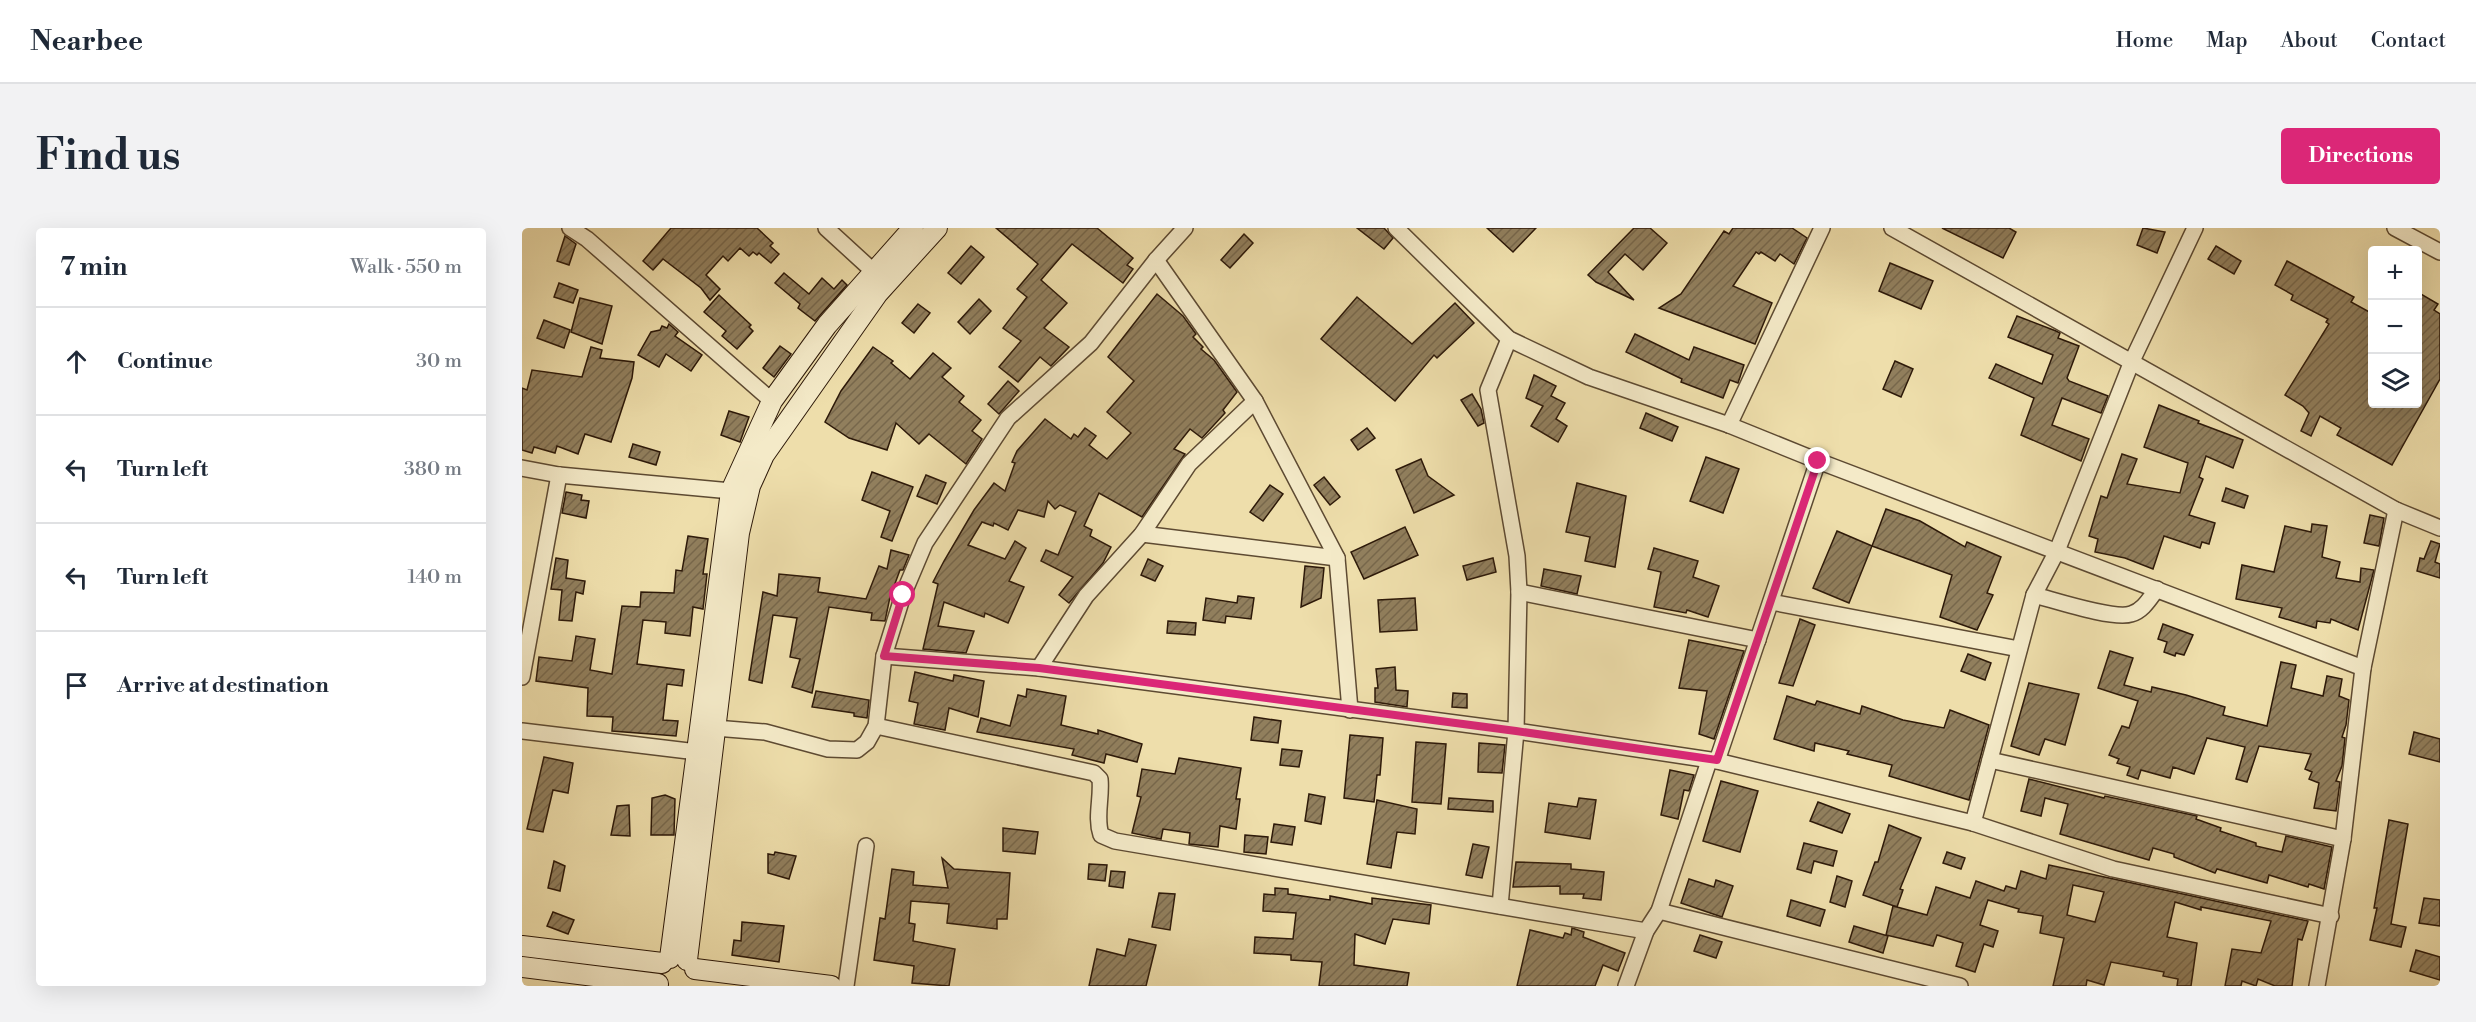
<!DOCTYPE html>
<html lang="en">
<head>
<meta charset="utf-8">
<style>
	body { margin:0; font-family:"Libre Bodoni",serif; background:#f2f2f3; color:#1f2937 }
	.controls { position:absolute; right:18px; top:18px; display:grid; overflow:hidden; border-radius:6px; box-shadow:0 6px 24px #0002 }
	.controls button { width:54px; height:54px; display:grid; place-items:center; padding:0; border:0; border-bottom:2px solid #e0e1e3; background:#fff; color:#1f2937; font:30px sans-serif }
	.stop { position:absolute; width:18px; height:18px; margin:-14px; border:4px solid #db2777; border-radius:50%; background:#fff }
	.stop.end { background:#db2777; border-color:#fff; box-shadow:0 2px 6px #0008 }
	.list { margin:0; padding:0; list-style:none }
	h2 { display:flex; justify-content:space-between; align-items:center; height:78px; margin:0; padding:0 24px; font-size:26px }
	h2 small { font-size:20px; font-weight:400; color:#747a83 }
	.list li { display:grid; grid-template-columns:39px 1fr auto; gap:18px; align-items:center; box-sizing:border-box; height:108px; padding:0 24px; border-top:2px solid #e0e1e3 }
	.list b { display:block; font-size:22px; white-space:nowrap }
	.list em { font-size:20px; font-style:normal; color:#747a83 }
	.icon { flex:none; width:33px; height:33px; fill:none; stroke:currentColor; stroke-width:2; stroke-linecap:round; stroke-linejoin:round }
	.map { position:relative; flex:none; width:1918px; height:758px; overflow:hidden; border-radius:6px }
	header { display:flex; align-items:center; gap:36px; box-sizing:border-box; height:84px; padding:0 30px; background:#fff; border-bottom:2px solid #e0e1e3 }
	header strong { font-size:28px }
	nav { display:flex; gap:33px; margin-inline-start:auto; font-size:21px }
	.intro { display:flex; align-items:center; justify-content:space-between; box-sizing:border-box; height:144px; padding:0 36px }
	h1 { margin:0; font-size:42px }
	.button { padding:15px 27px; border-radius:6px; background:#db2777; color:#fff; font-size:21px; font-weight:700 }
	main { display:flex; gap:36px; padding:0 36px }
	aside { flex:1; background:#fff; border-radius:6px; box-shadow:0 6px 24px #0002 }
	.map>svg:first-child { display:block }
	.building { fill:url(#building-hatch); stroke:#2d1909; stroke-width:1.5; fill-rule:evenodd }
	.lines { fill:none; stroke-linecap:round; stroke-linejoin:round }
	.street-casing { stroke:#5d4a32; stroke-width:18 }
	.secondary-casing { stroke:#2d1909; stroke-width:22 }
	.street { stroke:#f4eac8; stroke-width:15 }
	.secondary { stroke:#f4eac8; stroke-width:20 }
	.route { stroke:#db2777; stroke-width:8 }
</style>
</head>
<body>
<header>
<strong>Nearbee</strong>
<nav><a>Home</a><a>Map</a><a>About</a><a>Contact</a></nav>
</header>
<div class="intro"><h1>Find us</h1><a class="button">Directions</a></div>
<main>
<aside>
<h2>7 min<small>Walk · 550 m</small></h2>
<ul class="list">
<li><svg class="icon" aria-label="ahead" viewBox="0 0 24 24"><path d="M12 20V5M6 11l6-6 6 6"/></svg><div><b>Continue</b></div><em>30 m</em></li>
<li><svg class="icon" aria-label="left" viewBox="0 0 24 24"><path d="M17 20v-9H6M10 6l-5 5 5 5"/></svg><div><b>Turn left</b></div><em>380 m</em></li>
<li><svg class="icon" aria-label="left" viewBox="0 0 24 24"><path d="M17 20v-9H6M10 6l-5 5 5 5"/></svg><div><b>Turn left</b></div><em>140 m</em></li>
<li><svg class="icon" aria-label="arrive" viewBox="0 0 24 24"><path d="M6 21V4h12l-3 4 3 4H6"/></svg><div><b>Arrive at destination</b></div></li>
</ul>
</aside>
<div class="map">
<svg width="1918" height="758" viewBox="0 0 1918 758">
	<defs>
		<pattern id="building-hatch" width="6" height="6" patternUnits="userSpaceOnUse" patternTransform="scale(1.5)"><rect width="6" height="6" fill="#917f5d"/><path d="M-1 1l2-2M0 6l6-6M5 7l2-2" fill="none" stroke="#77674b"/></pattern>
	</defs>
	<rect width="100%" height="100%" fill="#eedeab"/>
	<filter id="stains"><feTurbulence type="fractalNoise" baseFrequency=".00333" numOctaves="4"/><feColorMatrix values="0 0 0 0 .2 0 0 0 0 .09 0 0 0 0 .02 0 0 0 .5 -.17"/></filter>
	<radialGradient id="worn" r=".72"><stop offset=".6" stop-color="#630" stop-opacity="0"/><stop offset="1" stop-color="#630" stop-opacity=".3"/></radialGradient>
	<g class="building">
		<path d="M149,0H235L251,15L248,18L257,26L249,35L237,25L235,27L231,24L227,28L218,20L206,33L201,28L184,47L198,61L188,72L179,60L141,31L131,42L121,33Z"/>
		<path d="M474,0H575L611,30L605,37L611,41L601,55L550,16L519,52L545,75L522,100L547,119L529,138L518,129L496,154L477,139L499,113L481,100L505,69L495,61L516,36Z"/>
		<path d="M835,0H862L871,10L862,21Z"/>
		<path d="M965,0H1014L991,24Z"/>
		<path d="M1112,0H1128L1145,15L1121,42L1103,26L1086,44L1112,72L1074,54L1066,47Z"/>
		<path d="M1211,0H1270L1285,10L1272,36L1258,26L1253,33L1239,24L1237,26L1234,24L1211,58L1250,75L1233,116L1137,80L1159,66L1202,3L1207,6Z"/>
		<path d="M1420,0H1487L1494,4L1481,30Z"/>
		<path d="M1621,0L1643,4L1635,25L1615,17Z"/>
		<path d="M722,6L731,15L708,40L699,32Z"/>
		<path d="M43,8L54,16L47,37L35,33Z"/>
		<path d="M449,18L462,29L439,56L426,45Z"/>
		<path d="M1694,18L1719,33L1712,46L1686,31Z"/>
		<path d="M1765,33L1832,69L1829,74L1851,86V176H1896V73L1899,66L1916,76L1912,82L1918,86V151L1870,237L1815,207L1819,200L1798,188L1789,208L1779,203L1787,185L1781,178L1763,167L1807,96L1804,94L1806,91L1769,72L1771,67L1753,57Z"/>
		<path d="M1368,35L1411,53L1399,81L1357,63Z"/>
		<path d="M262,45L287,66L300,50L312,61L320,52L325,57L293,93L276,80L278,76L253,55Z"/>
		<path d="M37,55L56,62L51,75L32,69Z"/>
		<path d="M635,66L661,88L674,106L671,109L681,119L679,121L692,132L715,164L701,182L703,185L680,210L668,201L652,221L663,226L620,289L577,265L562,298L570,302L568,308L589,319L581,335L547,375L537,367L551,349L519,333L524,322L536,327L554,284L538,277L533,281L526,273L522,289L496,282L486,302L472,295L471,298L460,294L446,317L483,331L493,313L504,320L487,353L502,359L486,395L463,385L462,389L422,374L416,398L452,403L444,425L401,421L416,356L411,354L422,333L452,282L472,255L483,263L493,235L490,234L495,223L523,191L549,211L552,206L556,209L563,200L574,208L567,217L585,231L609,205L585,184L612,153L586,129Z"/>
		<path d="M197,67L229,97L227,99L231,103L215,121L200,108L204,103L182,84Z"/>
		<path d="M835,69L890,116L933,75L952,95L915,130L912,127L873,173L799,111Z"/>
		<path d="M58,70L90,78L80,116L49,104Z"/>
		<path d="M457,71L469,83L448,106L436,94Z"/>
		<path d="M396,76L408,85L392,105L380,95Z"/>
		<path d="M1495,88L1534,103L1538,105L1536,110L1557,118L1545,150L1547,153L1586,168L1579,185L1540,170L1530,197L1567,211L1559,233L1499,207L1512,170L1467,150L1474,136L1520,156L1531,127L1486,109Z"/>
		<path d="M22,92L48,102L42,120L15,110Z"/>
		<path d="M147,96L156,104L153,108L180,127L169,143L144,126L137,139L116,127L129,104L138,102L140,98L145,100Z"/>
		<path d="M1113,106L1167,132L1172,119L1222,137L1216,155L1208,152L1201,170L1159,154L1160,151L1104,124Z"/>
		<path d="M258,118L269,126L252,149L241,140Z"/>
		<path d="M69,119L80,122L78,130L112,134L110,150L89,214L63,206L56,226L35,218L33,225L12,219L10,225L0,222V160L5,162L10,142L60,149Z"/>
		<path d="M351,119L371,133L369,135L388,151L411,125L429,140L420,149L442,168L437,174L459,192L450,203L460,211L444,236L407,206L397,216L374,195L365,222L327,210L303,194L319,163Z"/>
		<path d="M1373,133L1391,141L1379,169L1361,161Z"/>
		<path d="M1012,147L1034,158L1029,168L1043,175L1034,191L1045,198L1036,214L1009,198L1021,178L1004,170Z"/>
		<path d="M486,153L497,163L477,186L466,176Z"/>
		<path d="M950,166L959,181L962,195L956,198L939,172Z"/>
		<path d="M1637,177L1677,193L1676,195L1721,212L1711,240L1684,228L1677,249L1681,251L1667,287L1693,295L1687,316L1680,314L1678,320L1642,308L1631,341L1603,330L1573,324L1576,311L1567,308L1579,268L1585,270L1600,226L1615,231L1605,256L1658,265L1666,235L1622,219Z"/>
		<path d="M207,183L227,189L218,214L199,207Z"/>
		<path d="M1124,185L1156,199L1150,213L1118,200Z"/>
		<path d="M845,200L853,210L836,222L829,212Z"/>
		<path d="M111,216L138,224L134,237L107,229Z"/>
		<path d="M1184,229L1217,241L1201,285L1168,273Z"/>
		<path d="M899,231L906,248L932,267L892,285L874,242Z"/>
		<path d="M350,244L391,259L370,313L359,309L368,283L340,272Z"/>
		<path d="M404,247L424,255L415,276L395,268Z"/>
		<path d="M802,249L818,269L808,277L792,257Z"/>
		<path d="M1055,255L1104,268L1093,339L1063,333L1068,309L1044,304Z"/>
		<path d="M748,257L761,266L741,293L728,284Z"/>
		<path d="M1704,260L1726,268L1722,280L1700,273Z"/>
		<path d="M44,264L60,267L59,272L67,273L64,290L40,285Z"/>
		<path d="M1364,281L1398,293L1443,319L1445,314L1479,329L1465,365L1471,367L1455,402L1418,389L1430,347L1350,318Z"/>
		<path d="M1848,287L1862,290L1857,318L1842,315Z"/>
		<path d="M1790,296L1805,298L1800,329L1818,334L1814,350L1838,354L1839,340L1852,342L1836,402L1809,391L1808,395L1795,393L1794,400L1757,389L1760,380L1714,371L1720,337L1752,344L1763,298L1789,304Z"/>
		<path d="M883,299L896,327L842,351L829,324Z"/>
		<path d="M1315,303L1350,318L1327,375L1291,360Z"/>
		<path d="M166,308L186,311L181,346H185L181,381L171,379L168,408L143,405L144,394L121,392L115,436L162,442L160,458L145,456L141,492L156,493L154,508L90,503L91,489L65,488L66,460L14,453L17,429L50,433L54,408L73,411L68,442L90,446L100,378L118,379L119,364L152,365L154,342L160,343Z"/>
		<path d="M1909,313L1918,316L1913,334L1918,336V350L1895,343L1898,330L1902,331Z"/>
		<path d="M1132,320L1176,333L1171,349L1197,358L1186,389L1165,382L1164,385L1132,379L1139,344L1126,341Z"/>
		<path d="M369,322L387,327L381,342H378L368,369L363,393L349,392L350,385L307,379L290,465L270,459L278,431L268,429L275,390L251,387L240,455L227,452L241,364L255,368L257,346L298,350L296,364L344,371L357,338L365,341Z"/>
		<path d="M34,330L46,332L44,350L63,353L61,366L54,364L50,393L37,392L40,362L29,361Z"/>
		<path d="M971,330L974,344L945,352L941,338Z"/>
		<path d="M626,331L641,338L633,353L619,347Z"/>
		<path d="M783,338L802,340L799,370L779,379Z"/>
		<path d="M1022,341L1059,348L1055,366L1019,358Z"/>
		<path d="M716,368L732,370L729,391L704,388L703,395L681,392L684,370L715,375Z"/>
		<path d="M893,370L895,402L858,404L856,372Z"/>
		<path d="M1278,391L1293,397L1271,458L1257,455Z"/>
		<path d="M646,393L674,395L673,407L645,405Z"/>
		<path d="M1641,396L1671,407L1662,427L1654,425L1653,428L1642,424L1645,414L1636,411Z"/>
		<path d="M1167,412L1222,423L1192,511L1177,506L1185,463L1157,460Z"/>
		<path d="M1588,423L1611,430L1602,457L1629,464L1630,459L1664,467L1703,479L1701,487L1745,498L1759,434L1774,437L1769,460L1801,468L1805,448L1820,451L1817,468L1827,472L1824,497L1820,509L1823,510L1820,538L1814,553L1818,554L1814,583L1792,580L1797,555L1787,551L1790,544L1783,541L1789,526L1737,518L1725,554L1714,551L1723,519L1685,510L1672,546L1651,539L1648,550L1619,542L1616,551L1605,547L1608,539L1595,535L1597,531L1587,527L1600,498L1607,500L1616,473L1576,460Z"/>
		<path d="M1446,426L1469,435L1463,452L1439,443Z"/>
		<path d="M873,439L874,462L886,463L885,479L853,474V460H856L854,441Z"/>
		<path d="M393,444L431,453L432,447L462,453L456,489L427,480L423,502L392,496L396,475L387,473Z"/>
		<path d="M1507,455L1557,466L1543,517L1523,511L1517,527L1489,518Z"/>
		<path d="M505,461L544,468L539,497L576,506V502L620,516L615,534L584,526L582,535L550,527L552,521L455,504L459,490L488,498L496,467L504,469Z"/>
		<path d="M294,463L347,472L345,490L332,488V485L290,479Z"/>
		<path d="M931,465L945,466V480L930,479Z"/>
		<path d="M1265,468L1293,477L1295,473L1338,486L1340,478L1381,492L1422,500L1428,482L1467,497L1447,572L1367,548L1370,537L1325,526L1327,523L1293,515L1292,523L1252,511Z"/>
		<path d="M732,489L759,493L756,515L729,512Z"/>
		<path d="M1892,504L1918,511V534L1887,526Z"/>
		<path d="M828,507L861,510L858,547H855L852,574L822,570Z"/>
		<path d="M894,514L924,516L919,576L890,574Z"/>
		<path d="M957,515L983,517L980,545L956,544Z"/>
		<path d="M760,521L780,523L777,539L758,537Z"/>
		<path d="M22,529L51,535L46,565L31,562L21,604L5,601Z"/>
		<path d="M657,530L719,540L714,571H718L714,601L698,598L696,619L667,616L668,605L641,601L639,611L610,605L619,569L615,568L620,541L653,546Z"/>
		<path d="M1148,542L1172,547L1167,563L1162,562L1156,591L1139,587Z"/>
		<path d="M1507,551L1582,570L1583,568L1675,588L1674,591L1699,600L1698,603L1734,615V618L1760,624L1764,608L1810,619L1802,661L1787,656L1786,659L1747,647L1745,655L1695,641L1693,645L1652,629V626L1631,620L1627,632L1538,606L1546,576L1523,570L1519,588L1499,583Z"/>
		<path d="M1199,553L1236,563L1218,624L1181,613Z"/>
		<path d="M787,566L803,569L799,596L783,593Z"/>
		<path d="M143,567L153,571L152,607H129L130,570Z"/>
		<path d="M927,570L971,573V584L926,581Z"/>
		<path d="M1057,570L1074,572L1068,611L1023,604L1027,575L1055,579Z"/>
		<path d="M855,572L895,581L893,606L875,604L869,640L845,636Z"/>
		<path d="M1296,574L1328,586L1320,605L1288,593Z"/>
		<path d="M107,577L108,608L89,607L95,578Z"/>
		<path d="M1867,592L1886,596L1869,696L1884,699L1879,719L1848,712L1855,680H1852Z"/>
		<path d="M752,596L773,599L770,617L749,614Z"/>
		<path d="M1367,597L1399,610L1378,661L1381,662L1375,679L1341,667L1353,634H1356Z"/>
		<path d="M481,600L516,604L513,626L481,623Z"/>
		<path d="M723,607L746,609L744,626L722,624Z"/>
		<path d="M1282,615L1315,623L1311,638L1292,633L1289,645L1275,641Z"/>
		<path d="M951,616L967,619L960,650L944,647Z"/>
		<path d="M253,624L274,628L267,651L246,645V626L252,627Z"/>
		<path d="M1425,624L1443,630L1439,641L1421,635Z"/>
		<path d="M420,630L432,641L488,645L485,691H475V701L425,695L427,676L389,673L387,695L393,696L391,713L433,721L427,758L390,755L392,738L352,732L358,690L363,691L370,641L392,644L391,657L426,660Z"/>
		<path d="M32,633L43,638L38,663L26,660Z"/>
		<path d="M994,634L1049,636V641L1082,644L1079,672L1061,670L1062,666H1038V658L991,659Z"/>
		<path d="M567,636L585,637L583,653L566,651Z"/>
		<path d="M1527,637L1786,693L1780,712L1776,711L1770,758H1753L1736,751L1734,758L1720,753L1719,758H1703L1710,721L1739,725L1749,693L1679,679V682L1653,674L1645,709L1675,715L1669,758H1655L1656,751L1641,748L1642,744L1589,734L1582,757L1565,752L1564,758H1531L1542,710L1518,705L1521,688L1496,684L1497,681L1466,672L1458,697L1476,703L1471,719L1462,716L1453,744L1434,738L1441,715L1415,707L1411,718L1364,707L1371,678L1405,687L1414,659L1448,670L1454,653L1482,663L1484,658L1494,661L1499,643L1524,651ZM1551,657L1582,664L1573,694L1545,687Z"/>
		<path d="M589,643L603,644L601,660L587,658Z"/>
		<path d="M1315,648L1330,653L1323,679L1308,674Z"/>
		<path d="M1167,651L1192,659L1194,652L1211,658L1200,689L1159,675Z"/>
		<path d="M753,660L766,661V666L808,672V668L850,676V670L909,677L907,696L871,691L863,716L833,706L832,737L887,745L885,758H797L800,734L769,732V727L732,725L733,709L771,711L774,685L741,683L742,666L753,667Z"/>
		<path d="M637,665L653,666L648,702L630,699Z"/>
		<path d="M1902,670L1918,672V698L1897,695Z"/>
		<path d="M1269,672L1303,682L1298,698L1265,688Z"/>
		<path d="M31,684L52,692L46,706L25,698Z"/>
		<path d="M220,694L262,698L257,734L210,727L212,712L219,713Z"/>
		<path d="M1332,698L1366,708L1361,725L1327,714Z"/>
		<path d="M1050,700L1062,704L1061,709L1103,725L1096,743L1081,737L1073,758H995L1008,702L1041,710L1043,705L1049,707Z"/>
		<path d="M1178,707L1200,714L1194,730L1172,723Z"/>
		<path d="M607,711L634,717L624,758H567L575,721L603,728Z"/>
		<path d="M1894,722L1918,729V752L1888,743Z"/>
	</g>
	<g class="lines">
		<defs>
			<g id="street">
				<path d="M48,0L65,11L250,173"/>
				<path d="M304,0L351,43"/>
				<path d="M874,0L987,111L1067,149L1207,197L1296,233L1841,440"/>
				<path d="M1370,0L1874,282L1918,300"/>
				<path d="M1873,0L1918,24"/>
				<path d="M634,32L733,173L815,330L828,482"/>
				<path d="M1207,197L1300,0"/>
				<path d="M0,240L37,247L209,263"/>
				<path d="M620,306L815,330"/>
				<path d="M997,364L1236,412"/>
				<path d="M1512,367C1532,372 1592,392 1609,386C1621,383 1628,370 1635,361"/>
				<path d="M1249,374L1497,421"/>
				<path d="M362,428L517,440L994,503L1195,533L1451,595L1591,641L1809,688"/>
				<path d="M517,440L564,368L620,306L667,236L733,173"/>
				<path d="M0,449L37,247"/>
				<path d="M354,498L572,545L578,551C580,570 573,589 579,607L593,613L1124,703"/>
				<path d="M193,500L243,504L306,521L335,522L345,514L354,498L362,428L381,367L403,315L486,190L569,115L634,32L663,0"/>
				<path d="M0,503L175,524"/>
				<path d="M1468,532L1821,611"/>
				<path d="M1195,533L1296,233"/>
				<path d="M1451,595L1512,367L1535,323L1610,133L1673,0"/>
				<path d="M978,678L994,503L997,364L995,328L966,162L987,111"/>
				<path d="M1137,683L1438,758"/>
				<path d="M324,758L344,618"/>
				<path d="M1104,758L1124,703L1137,683L1187,533"/>
				<path d="M1795,758L1821,611L1841,440L1874,282"/>
			</g>
			<g id="secondary">
				<path d="M0,718L140,735"/>
				<path d="M148,730L209,263L250,173L305,97L391,0"/>
				<path d="M165,732L217,305L228,258L242,227L356,65L415,0"/>
				<path d="M0,739L136,756"/>
				<path d="M173,741L309,758"/>
			</g>
		</defs>
		<use href="#street" class="street-casing"/>
		<use href="#secondary" class="secondary-casing"/>
		<use href="#street" class="street"/>
		<use href="#secondary" class="secondary"/>
	</g>
	<g class="lines">
		<path class="route" d="M381,367L362,428L517,440L994,503L1195,532L1296,233"/>
	</g>
	<rect width="100%" height="100%" filter="url(#stains)"/>
	<rect width="100%" height="100%" fill="url(#worn)"/>
</svg>
<div class="controls">
<button>+</button>
<button>−</button>
<button><svg class="icon" aria-label="layers" viewBox="0 0 24 24"><path d="M12 4l9 5-9 5-9-5zM3 14l9 5 9-5"/></svg></button>
</div>
<div class="stop" style="left:381px;top:367px"></div>
<div class="stop end" style="left:1296px;top:233px"></div>
</div>
</main>
</body>
</html>
